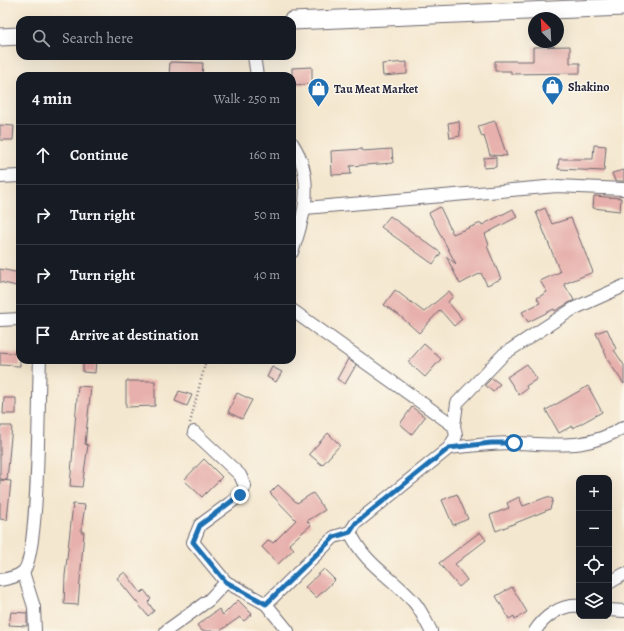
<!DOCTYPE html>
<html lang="en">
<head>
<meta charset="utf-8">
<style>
	body { margin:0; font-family:Alegreya,serif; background:#20242c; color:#f1f3f6 }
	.controls { position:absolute; right:12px; bottom:12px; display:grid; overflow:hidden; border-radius:8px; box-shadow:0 4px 16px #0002 }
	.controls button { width:36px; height:36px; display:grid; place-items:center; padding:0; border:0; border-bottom:1px solid #363941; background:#171b24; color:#f1f3f6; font:20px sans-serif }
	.compass { position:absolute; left:528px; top:12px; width:36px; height:36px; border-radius:50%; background:#171b24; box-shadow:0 4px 16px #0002; rotate:336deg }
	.stop { position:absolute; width:12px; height:12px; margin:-9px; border:3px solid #1f6fb2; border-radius:50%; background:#fff }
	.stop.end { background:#1f6fb2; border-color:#fff; box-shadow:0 1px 4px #0008 }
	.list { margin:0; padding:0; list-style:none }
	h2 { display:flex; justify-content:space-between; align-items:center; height:52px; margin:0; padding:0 16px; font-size:17px }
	h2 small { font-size:13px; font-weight:400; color:#9ea1a6 }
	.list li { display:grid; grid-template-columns:26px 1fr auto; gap:12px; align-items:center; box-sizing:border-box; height:60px; padding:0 16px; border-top:1px solid #363941 }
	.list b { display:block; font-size:15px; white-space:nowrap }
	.list em { font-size:13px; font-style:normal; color:#9ea1a6 }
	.icon { flex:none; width:22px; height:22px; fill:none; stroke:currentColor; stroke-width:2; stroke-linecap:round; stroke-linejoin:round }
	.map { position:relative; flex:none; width:624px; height:631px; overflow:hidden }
	.search { position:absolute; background:#171b24; box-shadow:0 4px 16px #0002; left:16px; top:16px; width:280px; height:44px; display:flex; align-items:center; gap:10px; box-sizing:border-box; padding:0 14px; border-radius:12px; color:#9ea1a6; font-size:15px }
	.panel { position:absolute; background:#171b24; box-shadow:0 4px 16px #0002; left:16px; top:72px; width:280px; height:292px; border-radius:12px }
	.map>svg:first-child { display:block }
	.building { fill:#e7b0ac }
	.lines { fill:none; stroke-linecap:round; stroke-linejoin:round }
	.street-casing { stroke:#6c676f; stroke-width:14 }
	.secondary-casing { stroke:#6c676f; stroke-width:19 }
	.path { stroke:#6c676f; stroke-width:2.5; stroke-dasharray:1 3; stroke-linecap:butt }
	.street { stroke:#fff; stroke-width:12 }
	.secondary { stroke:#fff; stroke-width:17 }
	.route { stroke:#1f6fb2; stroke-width:5 }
	.labels { text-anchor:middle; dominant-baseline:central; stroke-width:3; stroke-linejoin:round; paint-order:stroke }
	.poi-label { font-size:12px; font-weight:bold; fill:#22223b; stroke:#fbf7ec; text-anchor:start }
</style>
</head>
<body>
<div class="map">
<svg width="624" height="631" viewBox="0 0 624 631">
	<rect width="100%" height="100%" fill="#fbf7ec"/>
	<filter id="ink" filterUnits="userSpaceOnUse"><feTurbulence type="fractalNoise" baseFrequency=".025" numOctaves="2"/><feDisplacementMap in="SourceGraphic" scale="8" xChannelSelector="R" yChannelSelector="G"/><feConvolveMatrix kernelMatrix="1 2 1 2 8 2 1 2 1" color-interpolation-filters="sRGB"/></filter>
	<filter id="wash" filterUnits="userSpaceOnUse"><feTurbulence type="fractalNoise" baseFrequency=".012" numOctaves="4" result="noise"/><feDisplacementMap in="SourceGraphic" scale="16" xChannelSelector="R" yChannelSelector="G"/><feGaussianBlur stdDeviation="0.9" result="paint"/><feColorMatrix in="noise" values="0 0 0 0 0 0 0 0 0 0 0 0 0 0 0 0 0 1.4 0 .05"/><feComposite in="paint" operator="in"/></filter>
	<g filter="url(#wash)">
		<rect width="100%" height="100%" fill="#f4e7cf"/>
		<g id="blocks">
			<g class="building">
				<path d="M570,46V63H580V73L511,74V71H495V61H533V47Z"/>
				<path d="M170,62L203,63L202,76H169Z"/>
				<path d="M407,62V74L383,76L382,64Z"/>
				<path d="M312,67V84L292,85V68Z"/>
				<path d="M459,121L460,136L450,138L448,123Z"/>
				<path d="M495,121L507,156L490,155L484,136L482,137L478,126Z"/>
				<path d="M0,125L14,126L13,140H0Z"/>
				<path d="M594,145L606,146L604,171L558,169L559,159H593Z"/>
				<path d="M362,149V151L392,149L393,163L350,166L351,174L332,175L331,151Z"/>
				<path d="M496,157V167L484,168V158Z"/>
				<path d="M624,170V181H615L612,173Z"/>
				<path d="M594,196L621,198L620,211L593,208Z"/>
				<path d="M440,207L453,234L481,223L482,225L513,209L517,217L485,234L489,245L487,246L501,279L487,285L481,273L460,284L446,256L456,264L429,213Z"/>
				<path d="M545,208L552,224L571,218L593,272L564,284L574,300L555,311L554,309L528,322L522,312L540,303L537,298L547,292L540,281L560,272L536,212Z"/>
				<path d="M390,216L441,253L433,264L381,227Z"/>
				<path d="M0,269L20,273V287L0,282Z"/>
				<path d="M395,290L424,312L449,291L453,296L448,302L462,319L454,326L440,310L419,333L399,315L384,305Z"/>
				<path d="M607,329L616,349L614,350L624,365V384L609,362L596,333Z"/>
				<path d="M424,344L441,359L425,377L408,362Z"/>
				<path d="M0,352L20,354V366L0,365Z"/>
				<path d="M348,359L356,365L345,384L337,379Z"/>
				<path d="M83,360H96L95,373L83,372Z"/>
				<path d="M527,364L537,379L526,386L527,389L519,395L507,377Z"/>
				<path d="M272,367L282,372L276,382L267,377Z"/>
				<path d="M492,378L500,384L493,392L485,385Z"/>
				<path d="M126,381H155V406L126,407Z"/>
				<path d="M78,386L91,387L85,444L88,445L82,487L70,486Z"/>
				<path d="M588,386L602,412L573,428L572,426L559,433L546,410Z"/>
				<path d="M179,391L192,395L187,406L175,401Z"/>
				<path d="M237,393L252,400L242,419L228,412Z"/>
				<path d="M4,398H16V414H3Z"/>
				<path d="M412,407L425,417L412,434L400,424Z"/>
				<path d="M0,426H12L7,480L0,479Z"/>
				<path d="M328,433L340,445L322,465L309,454Z"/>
				<path d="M204,459L222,477L202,497L184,480Z"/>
				<path d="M0,480L11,481L7,520L0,519Z"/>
				<path d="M278,485L297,503L313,493L325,510L307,521L311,525L289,544L294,549L278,564L262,547L269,540L273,543L296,520L270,493Z"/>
				<path d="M457,494L468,519L453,525L442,500Z"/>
				<path d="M519,497L523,506L547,497L553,499L550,509L496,531L490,515L509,508L507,503Z"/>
				<path d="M73,504L85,505L81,532H84L78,605L64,604L65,576Z"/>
				<path d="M480,532L486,540L455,564L467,580L459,587L439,563Z"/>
				<path d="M324,569L335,580L316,598L305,587Z"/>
				<path d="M125,572L141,593L144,590L151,599L148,602L154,611L148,616L117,578Z"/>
				<path d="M512,587L527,612L515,619L514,616L509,619L496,596Z"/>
				<path d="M238,600L252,614L244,621L240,617L220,631H202L197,625L219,609L223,615Z"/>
				<path d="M11,612L27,613V626L9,625Z"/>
			</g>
		</g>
	</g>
	<g filter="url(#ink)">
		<use href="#blocks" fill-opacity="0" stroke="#6c676f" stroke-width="1"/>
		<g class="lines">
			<defs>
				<g id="street">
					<path d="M254,56L257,76"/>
					<path d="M292,143C315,177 305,216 292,252"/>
					<path d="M0,177L20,176"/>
					<path d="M305,208L557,186L624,189"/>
					<path d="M292,310L454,426L456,436L449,448L356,523L350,532C365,565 391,576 414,602C421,610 426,622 431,631"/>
					<path d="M0,320L20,319"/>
					<path d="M454,426L457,403L504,354L573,309L624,286"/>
					<path d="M194,432L240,475L245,486L241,495L200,525L193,542L226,582L266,604L288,631"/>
					<path d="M449,448C471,446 492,443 514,443C557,444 585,451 624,427"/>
					<path d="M23,572L34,607L35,631"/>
					<path d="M0,580C7,579 17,577 23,572C40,556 38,392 40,360"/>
					<path d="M609,583L624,574"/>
					<path d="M266,604L334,537L350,532"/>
					<path d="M609,610L624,611"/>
					<path d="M166,631L209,600L226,582"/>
					<path d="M535,631C544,617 561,604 579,606"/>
				</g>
				<g id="secondary">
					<path d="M292,21L624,7"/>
					<path d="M0,37L20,36"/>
				</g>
			</defs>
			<use href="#street" class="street-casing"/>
			<use href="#secondary" class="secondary-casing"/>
			<path class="path" d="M190,423L206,360"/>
			<use href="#street" class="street"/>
			<use href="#secondary" class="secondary"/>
		</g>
	</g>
	<g class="lines" filter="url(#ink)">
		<path class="route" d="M240,495L200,525L193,542L226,582L266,604L334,537L350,532L356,523L449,448L491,443H514"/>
	</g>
	<defs>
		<symbol id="shop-pin" viewBox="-11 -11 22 30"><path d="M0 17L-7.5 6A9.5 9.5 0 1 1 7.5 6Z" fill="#1f6fb2" stroke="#fbf7ec"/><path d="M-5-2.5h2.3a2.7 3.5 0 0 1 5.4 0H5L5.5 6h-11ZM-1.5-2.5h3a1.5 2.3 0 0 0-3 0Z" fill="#fff"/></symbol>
	</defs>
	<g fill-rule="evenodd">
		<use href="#shop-pin" x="540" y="74" width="25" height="34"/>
		<use href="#shop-pin" x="306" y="76" width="25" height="34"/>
	</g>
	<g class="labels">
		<g class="poi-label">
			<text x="568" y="87">Shakino</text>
			<text x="334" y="89">Tau Meat Market</text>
		</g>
	</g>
</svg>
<div class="controls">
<button>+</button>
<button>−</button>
<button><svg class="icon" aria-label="locate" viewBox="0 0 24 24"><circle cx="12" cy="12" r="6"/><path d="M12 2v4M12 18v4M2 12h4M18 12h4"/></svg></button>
<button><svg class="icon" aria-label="layers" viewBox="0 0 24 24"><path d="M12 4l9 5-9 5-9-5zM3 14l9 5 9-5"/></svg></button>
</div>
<svg class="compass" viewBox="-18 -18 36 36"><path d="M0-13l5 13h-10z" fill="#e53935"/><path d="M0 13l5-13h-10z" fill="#9ea1a6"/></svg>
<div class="stop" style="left:514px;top:443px"></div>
<div class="stop end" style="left:240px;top:495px"></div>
<div class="search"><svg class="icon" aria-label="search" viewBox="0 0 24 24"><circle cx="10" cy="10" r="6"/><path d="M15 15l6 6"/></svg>Search here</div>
<section class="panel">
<h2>4 min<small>Walk · 250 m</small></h2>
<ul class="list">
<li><svg class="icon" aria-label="ahead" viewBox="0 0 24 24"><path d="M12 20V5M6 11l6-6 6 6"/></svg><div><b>Continue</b></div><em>160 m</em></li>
<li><svg class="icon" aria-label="right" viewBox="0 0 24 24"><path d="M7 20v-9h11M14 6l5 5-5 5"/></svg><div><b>Turn right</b></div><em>50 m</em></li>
<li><svg class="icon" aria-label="right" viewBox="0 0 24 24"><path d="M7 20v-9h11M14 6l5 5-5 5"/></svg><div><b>Turn right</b></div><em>40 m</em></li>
<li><svg class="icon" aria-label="arrive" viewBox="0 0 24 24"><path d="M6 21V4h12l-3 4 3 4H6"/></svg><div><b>Arrive at destination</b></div></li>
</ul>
</section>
</div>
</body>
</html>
